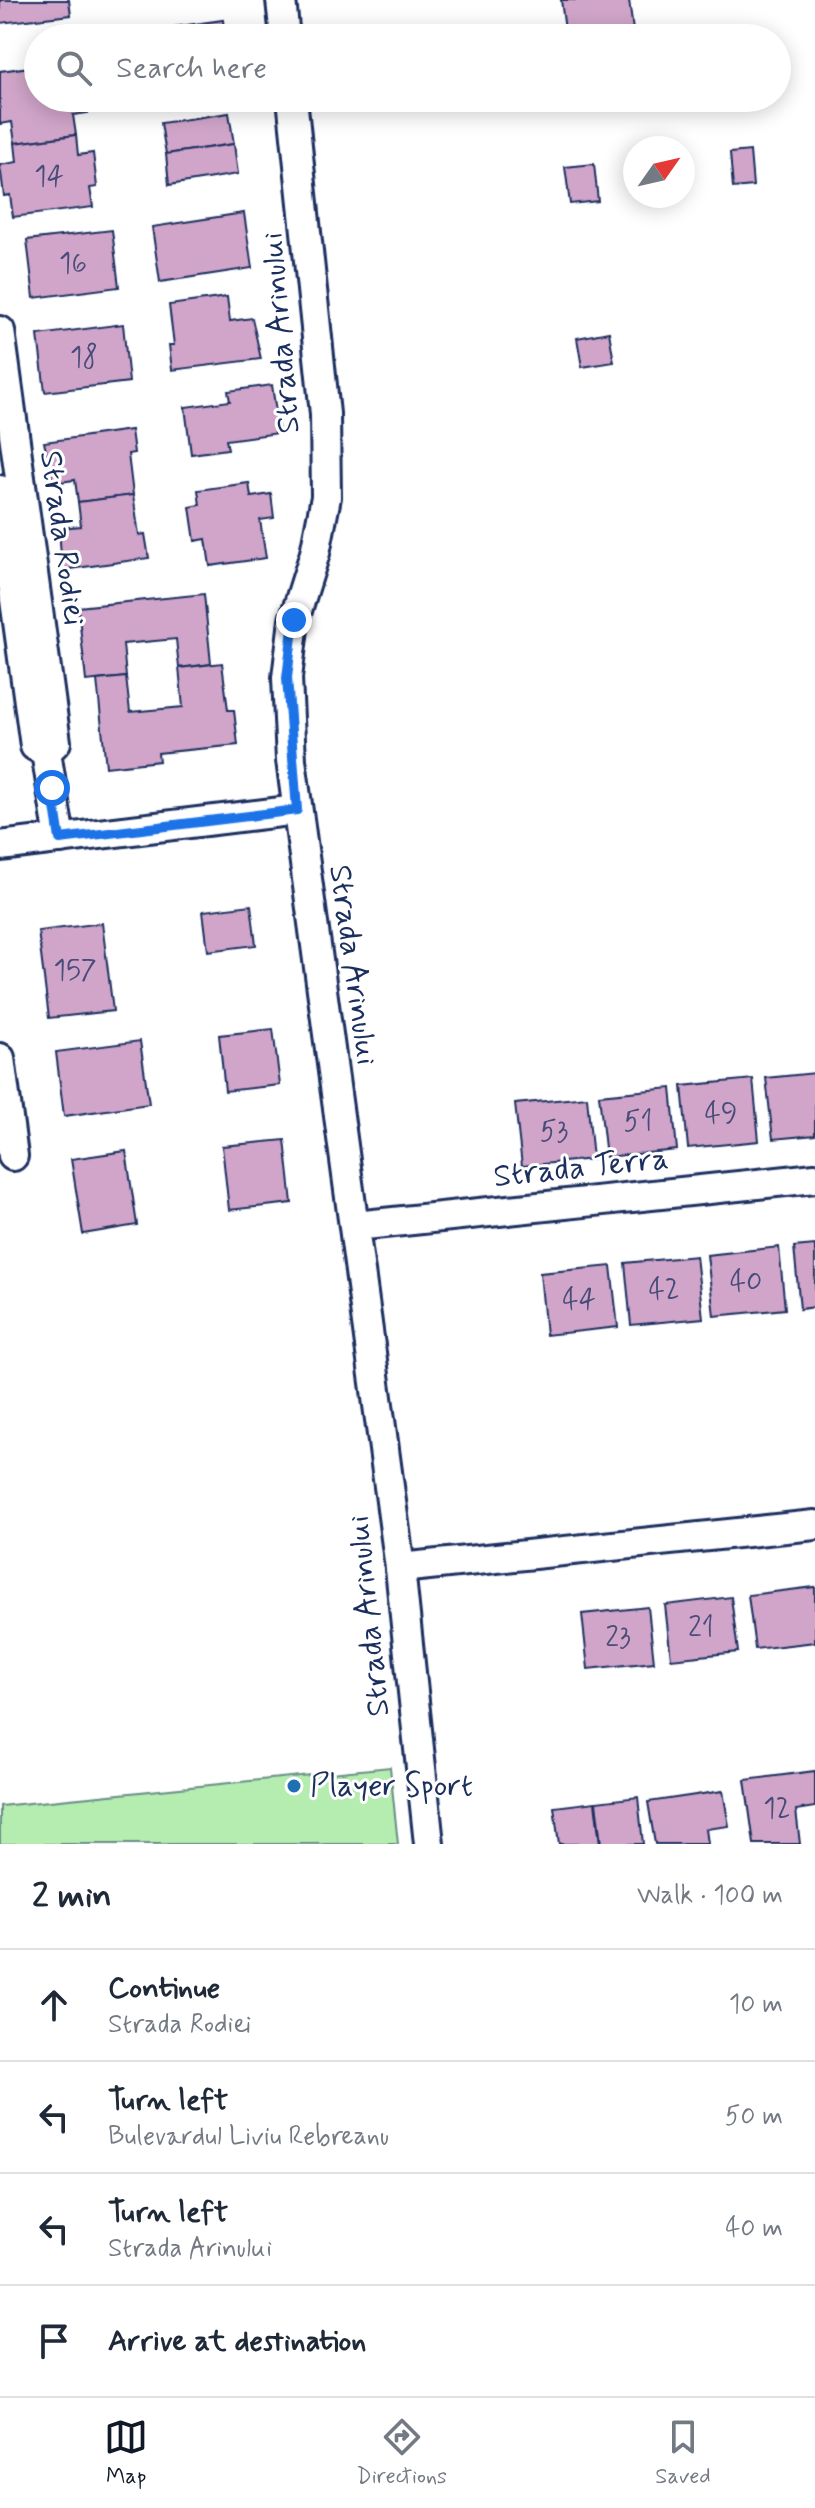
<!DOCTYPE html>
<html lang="en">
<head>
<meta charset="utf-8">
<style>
	body { margin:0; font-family:Mynerve,sans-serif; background:#f2f2f3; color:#1f2937 }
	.compass { position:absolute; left:623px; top:136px; width:72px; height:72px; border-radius:50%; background:#fff; box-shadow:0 4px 20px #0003; rotate:56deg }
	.stop { position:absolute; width:24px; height:24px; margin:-18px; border:6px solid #1a73e8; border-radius:50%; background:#fff }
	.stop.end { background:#1a73e8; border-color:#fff; box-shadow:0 2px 8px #0008 }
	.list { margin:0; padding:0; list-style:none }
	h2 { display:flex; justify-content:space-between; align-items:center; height:104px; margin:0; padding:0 32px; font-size:34px }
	h2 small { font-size:26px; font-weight:400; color:#747a83 }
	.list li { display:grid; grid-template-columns:52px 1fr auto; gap:24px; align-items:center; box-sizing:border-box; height:112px; padding:0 32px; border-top:2px solid #e0e1e3 }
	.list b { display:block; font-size:30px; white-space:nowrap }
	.list p { margin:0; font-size:26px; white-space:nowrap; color:#747a83 }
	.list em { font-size:26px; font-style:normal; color:#747a83 }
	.icon { flex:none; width:44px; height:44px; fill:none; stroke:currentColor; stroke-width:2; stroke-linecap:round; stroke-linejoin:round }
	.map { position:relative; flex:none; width:815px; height:1844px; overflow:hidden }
	.search { position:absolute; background:#fff; box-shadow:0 4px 20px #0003; left:24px; right:24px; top:24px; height:88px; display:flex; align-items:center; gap:20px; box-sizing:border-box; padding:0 28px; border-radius:44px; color:#747a83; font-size:30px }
	.sheet { height:552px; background:#fff }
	nav { display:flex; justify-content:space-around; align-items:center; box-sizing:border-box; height:112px; border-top:2px solid #e0e1e3; background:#fff; font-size:22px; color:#747a83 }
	nav a { display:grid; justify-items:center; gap:4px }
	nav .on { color:#111827 }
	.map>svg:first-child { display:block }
	.green { fill:#b5ecaf; stroke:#688e86; stroke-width:2 }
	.building { fill:#d0a5c9; stroke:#1b2f5e; stroke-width:2 }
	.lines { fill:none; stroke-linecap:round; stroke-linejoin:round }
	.street-casing { stroke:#1b2f5e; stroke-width:34 }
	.street { stroke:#fff; stroke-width:28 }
	.route { stroke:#1a73e8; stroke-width:10 }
	.poi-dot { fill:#1f6fb2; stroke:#fff; stroke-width:3 }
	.labels { text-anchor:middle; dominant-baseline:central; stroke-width:6; stroke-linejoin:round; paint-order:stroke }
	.number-label { font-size:28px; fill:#484c79 }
	.street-label { font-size:32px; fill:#1b2f5e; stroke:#fff }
	.poi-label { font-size:32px; fill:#1b2f5e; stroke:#fff; text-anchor:start }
</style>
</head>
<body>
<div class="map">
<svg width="815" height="1844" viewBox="0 0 815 1844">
	<rect width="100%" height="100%" fill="#fff"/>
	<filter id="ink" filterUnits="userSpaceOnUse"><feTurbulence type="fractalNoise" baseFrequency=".0125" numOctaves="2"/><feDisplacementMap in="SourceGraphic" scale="16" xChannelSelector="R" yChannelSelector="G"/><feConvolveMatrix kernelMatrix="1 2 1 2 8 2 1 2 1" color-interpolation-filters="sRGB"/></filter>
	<g filter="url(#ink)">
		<path class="green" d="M390,1767L398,1844H0V1806Z"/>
		<g class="building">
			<path d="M0,0H69L71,15L0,23Z"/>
			<path d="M561,0H629L634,38H566Z"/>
			<path d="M223,20L225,38H145L144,31Z"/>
			<path d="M38,66V98H86L88,113L73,115L76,135L15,143L12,122L0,124V71Z"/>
			<path d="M229,113L234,144L166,154L161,123Z"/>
			<path d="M76,135L78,155L93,153L97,187L90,188L93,207L13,217L10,195L4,196L0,165L17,162L15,143Z"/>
			<path d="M234,144L238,174L169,185L166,154Z"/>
			<path d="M750,151L753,186L733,188L730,153Z"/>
			<path d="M594,164L598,201L570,204L565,167Z"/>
			<path d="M244,213L252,268L160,282L152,227Z"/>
			<path d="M112,230L119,287L34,298L27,240Z"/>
			<path d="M227,297L230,321L252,318L261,359L172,370L169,345H174L169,305Z"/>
			<path d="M123,324L129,382L45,392L38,335Z"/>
			<path d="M609,332L614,362L582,367L577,338Z"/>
			<path d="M272,385L279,433L226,440L228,449L191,454L185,407L230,401L228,391Z"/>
			<path d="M131,430L134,453L128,454L133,495L78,502L75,480L53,483L44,442Z"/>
			<path d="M249,483L251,497L271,494L274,518L260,520L266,558L210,566L206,539L195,541L190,507L200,505L198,490Z"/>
			<path d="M133,495L139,535L145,534L149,558L62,570L59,528L81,526L78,502Z"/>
			<path d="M204,594L211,664L179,668L176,639L123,644L126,677L86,681L78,607Z"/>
			<path d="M222,663L228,710H234L238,745L158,753L159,761L106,767L97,680L126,677L130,712L183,707L179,668Z"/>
			<path d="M251,905L256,945L208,951L203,911Z"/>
			<path d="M102,923L113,1011L49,1018L38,931Z"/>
			<path d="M273,1029L280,1085L225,1091L219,1035Z"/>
			<path d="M140,1041L149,1104L64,1116L56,1052Z"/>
			<path d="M815,1073V1135L773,1139L766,1078Z"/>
			<path d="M753,1079L759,1141L688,1148L682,1086Z"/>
			<path d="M671,1088L677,1150L606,1157L599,1095Z"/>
			<path d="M587,1097L593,1159L522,1166L515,1104Z"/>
			<path d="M285,1140L292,1203L229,1210L222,1146Z"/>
			<path d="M126,1151L137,1225L83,1234L71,1159Z"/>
			<path d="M815,1245V1307L800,1309L794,1247Z"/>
			<path d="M779,1247L785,1309L714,1316L707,1255Z"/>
			<path d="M696,1256L703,1318L631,1325L625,1263Z"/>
			<path d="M611,1266L618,1327L546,1335L540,1273Z"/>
			<path d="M815,1587V1642L755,1649L748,1595Z"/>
			<path d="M731,1597L738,1652L671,1659L665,1605Z"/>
			<path d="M648,1607L654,1662L588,1669L582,1614Z"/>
			<path d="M815,1771V1807L796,1810L800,1844H754L745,1780Z"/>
			<path d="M723,1791L729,1826L706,1829L708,1844H655L648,1802Z"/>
			<path d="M638,1797L643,1844H601L596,1802Z"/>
			<path d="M595,1802L600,1844H559L554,1807Z"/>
		</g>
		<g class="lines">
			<defs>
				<g id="street">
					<path d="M281,0L285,38"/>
					<path d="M292,98L325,414L326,497L315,553L294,620L287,678L291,760L400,1568L429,1844"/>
					<path d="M0,331L56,742L46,752L60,839"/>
					<path d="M0,490L35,746L46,752"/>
					<path d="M0,846L297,810"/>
					<path d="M0,1058L13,1156"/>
					<path d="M355,1226L815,1178"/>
					<path d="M400,1568L815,1525"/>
				</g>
			</defs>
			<use href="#street" class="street-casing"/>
			<use href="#street" class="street"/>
		</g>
	</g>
	<g class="lines" filter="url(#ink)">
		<path class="route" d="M52,788L60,839L297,810L287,678L294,620"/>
	</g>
	<circle class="poi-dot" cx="294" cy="1786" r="8"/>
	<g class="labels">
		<g class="number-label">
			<text x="49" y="177">14</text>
			<text x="73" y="264">16</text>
			<text x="84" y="358">18</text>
			<text x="75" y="971">157</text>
			<text x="721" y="1114">49</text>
			<text x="638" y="1122">51</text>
			<text x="554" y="1132">53</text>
			<text x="746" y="1282">40</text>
			<text x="664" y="1290">42</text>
			<text x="579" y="1300">44</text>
			<text x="701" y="1628">21</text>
			<text x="618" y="1638">23</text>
			<text x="777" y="1809">12</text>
		</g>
		<g class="street-label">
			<text transform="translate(281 333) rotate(-95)">Strada Arinului</text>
			<text transform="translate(62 538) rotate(82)">Strada Rodiei</text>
			<text transform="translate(353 965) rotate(82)">Strada Arinului</text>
			<text transform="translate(581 1168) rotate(-6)">Strada Terra</text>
			<text transform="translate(369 1616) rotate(-96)">Strada Arinului</text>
		</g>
		<g class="poi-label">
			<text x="310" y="1786">Player Sport</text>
		</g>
	</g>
</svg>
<svg class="compass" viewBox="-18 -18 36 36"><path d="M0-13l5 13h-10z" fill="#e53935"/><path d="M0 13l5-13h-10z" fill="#747a83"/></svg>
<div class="stop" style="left:52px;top:788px"></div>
<div class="stop end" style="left:294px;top:620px"></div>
<div class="search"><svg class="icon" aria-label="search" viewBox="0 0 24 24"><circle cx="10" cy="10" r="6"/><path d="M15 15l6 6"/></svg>Search here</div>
</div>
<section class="sheet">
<h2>2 min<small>Walk · 100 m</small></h2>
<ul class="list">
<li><svg class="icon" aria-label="ahead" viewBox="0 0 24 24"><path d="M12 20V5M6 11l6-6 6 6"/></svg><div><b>Continue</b><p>Strada Rodiei</p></div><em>10 m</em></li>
<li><svg class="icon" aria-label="left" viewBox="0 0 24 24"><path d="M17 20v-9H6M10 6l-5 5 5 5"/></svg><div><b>Turn left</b><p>Bulevardul Liviu Rebreanu</p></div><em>50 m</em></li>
<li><svg class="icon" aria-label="left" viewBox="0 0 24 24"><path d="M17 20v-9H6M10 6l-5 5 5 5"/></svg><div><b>Turn left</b><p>Strada Arinului</p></div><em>40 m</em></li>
<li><svg class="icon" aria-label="arrive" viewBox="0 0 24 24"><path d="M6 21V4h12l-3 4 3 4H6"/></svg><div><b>Arrive at destination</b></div></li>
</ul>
</section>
<nav>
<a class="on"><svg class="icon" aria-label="map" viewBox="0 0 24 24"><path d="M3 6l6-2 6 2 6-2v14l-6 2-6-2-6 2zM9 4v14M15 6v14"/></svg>Map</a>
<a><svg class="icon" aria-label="directions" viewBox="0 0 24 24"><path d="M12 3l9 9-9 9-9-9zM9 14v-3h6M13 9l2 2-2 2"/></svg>Directions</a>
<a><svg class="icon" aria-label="saved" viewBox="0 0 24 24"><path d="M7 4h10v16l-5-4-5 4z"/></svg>Saved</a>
</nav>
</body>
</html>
